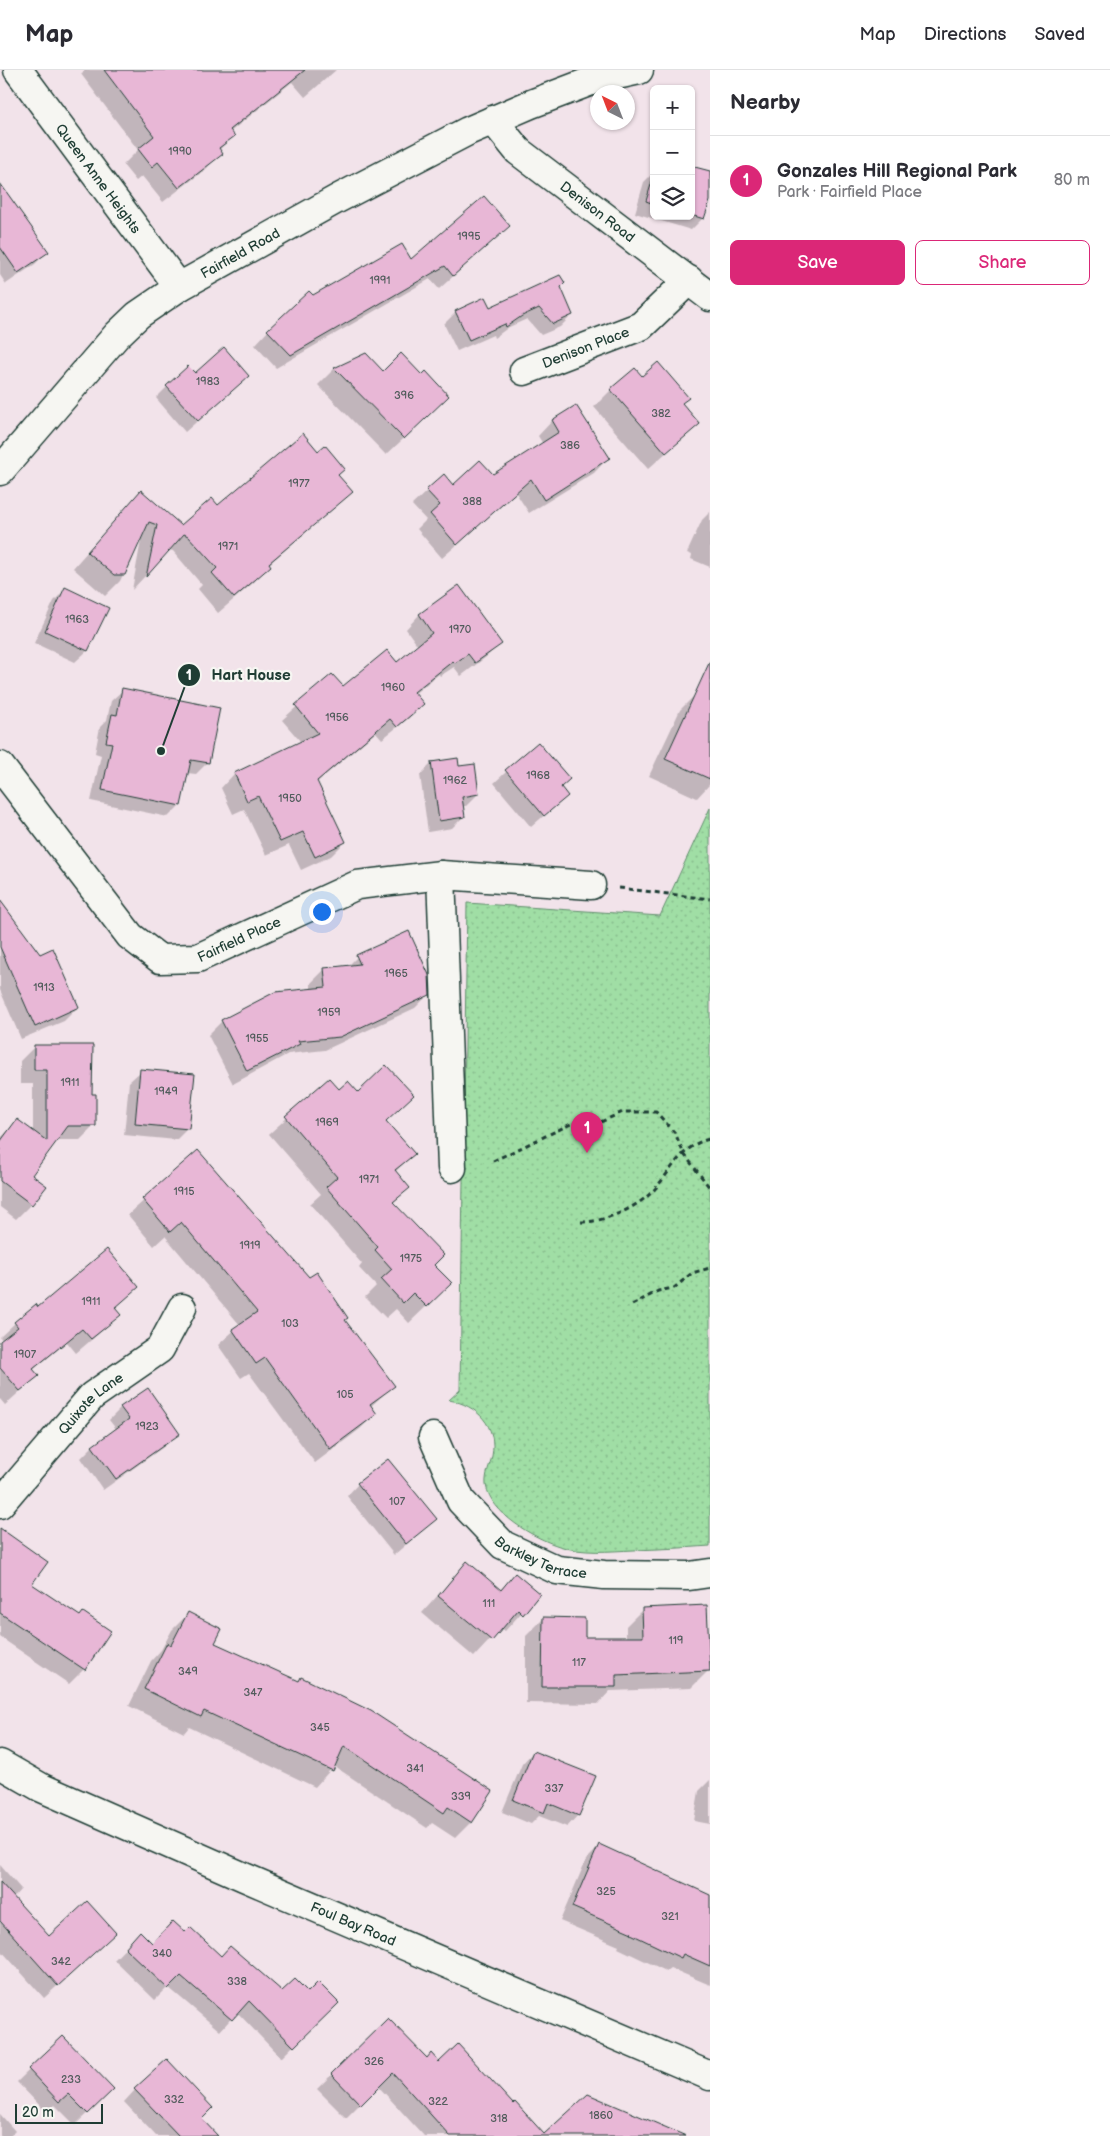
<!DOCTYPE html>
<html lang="en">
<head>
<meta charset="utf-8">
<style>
	body { margin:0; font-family:"Balsamiq Sans",sans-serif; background:#f7f7f7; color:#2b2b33 }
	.controls { position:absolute; right:15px; top:15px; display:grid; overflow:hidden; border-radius:8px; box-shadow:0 1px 4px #0004 }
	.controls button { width:45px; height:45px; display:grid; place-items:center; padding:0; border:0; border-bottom:1px solid #e1e1e2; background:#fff; color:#2b2b33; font:25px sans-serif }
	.compass { position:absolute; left:590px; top:15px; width:45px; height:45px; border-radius:50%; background:#fff; box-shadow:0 1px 4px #0004; rotate:318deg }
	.scale { position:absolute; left:15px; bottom:12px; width:88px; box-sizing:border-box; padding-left:5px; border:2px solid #1f3d34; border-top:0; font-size:14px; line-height:18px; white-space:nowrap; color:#1f3d34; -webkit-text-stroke:4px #f6f6f2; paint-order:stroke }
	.you { position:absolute; left:321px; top:841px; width:18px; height:18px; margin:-12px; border:4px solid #fff; border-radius:50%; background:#1a73e8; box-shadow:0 0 0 8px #1a73e833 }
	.badge { display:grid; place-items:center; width:32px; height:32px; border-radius:50%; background:#db2777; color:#fff; font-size:16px; font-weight:700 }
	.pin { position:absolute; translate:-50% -41px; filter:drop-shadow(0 1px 2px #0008) }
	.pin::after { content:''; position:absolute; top:26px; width:18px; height:15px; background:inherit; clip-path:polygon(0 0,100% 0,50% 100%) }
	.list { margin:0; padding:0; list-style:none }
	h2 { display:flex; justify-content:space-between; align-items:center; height:65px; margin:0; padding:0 20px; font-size:21px }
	h2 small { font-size:16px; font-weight:400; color:#7c7c81 }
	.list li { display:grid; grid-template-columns:32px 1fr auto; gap:15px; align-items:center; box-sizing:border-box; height:90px; padding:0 20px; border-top:1px solid #e1e1e2 }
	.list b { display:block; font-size:19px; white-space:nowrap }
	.list p { margin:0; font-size:16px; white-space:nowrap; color:#7c7c81 }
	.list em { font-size:16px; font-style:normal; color:#7c7c81 }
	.actions { display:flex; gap:10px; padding:15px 20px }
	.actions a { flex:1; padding:11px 0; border:1px solid #db2777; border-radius:8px; text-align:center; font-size:18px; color:#db2777 }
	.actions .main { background:#db2777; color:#fff }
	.icon { flex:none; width:28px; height:28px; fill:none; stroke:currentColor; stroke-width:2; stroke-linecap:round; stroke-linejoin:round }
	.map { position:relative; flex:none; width:710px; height:2066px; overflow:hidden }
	header { display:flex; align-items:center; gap:30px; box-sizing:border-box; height:70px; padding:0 25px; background:#fff; border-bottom:1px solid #e1e1e2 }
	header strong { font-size:24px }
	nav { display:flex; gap:28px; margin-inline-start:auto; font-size:18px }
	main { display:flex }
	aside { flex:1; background:#fff }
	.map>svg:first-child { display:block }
	.park { fill:url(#park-dots); stroke:#608e6c }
	.shadow { fill:#0003 }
	.building { fill:#e8b7d6; stroke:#1f3d34 }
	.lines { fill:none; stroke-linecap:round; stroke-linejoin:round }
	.minor-casing { stroke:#1f3d34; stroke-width:31 }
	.path { stroke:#1f3d34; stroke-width:3; stroke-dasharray:5 4; stroke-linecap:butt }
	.minor { stroke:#f6f6f2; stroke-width:28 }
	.labels { text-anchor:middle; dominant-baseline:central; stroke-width:4.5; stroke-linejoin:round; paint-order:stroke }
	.number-label { font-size:11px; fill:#515c5c }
	.street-label { font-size:14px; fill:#1f3d34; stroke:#f6f6f2 }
	.leader { fill:none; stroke:#1f3d34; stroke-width:2 }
	.callout-dot { fill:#1f3d34; stroke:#f6f6f2; stroke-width:2 }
	.mark-label { font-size:15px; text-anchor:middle; font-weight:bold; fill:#fff }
	.callout-label { font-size:15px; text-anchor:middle; font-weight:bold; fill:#1f3d34; stroke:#f6f6f2; stroke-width:4.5; stroke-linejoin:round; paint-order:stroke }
</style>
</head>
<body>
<header>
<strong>Map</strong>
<nav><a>Map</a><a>Directions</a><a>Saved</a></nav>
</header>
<main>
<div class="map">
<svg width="710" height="2066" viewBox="0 0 710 2066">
	<defs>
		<pattern id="park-dots" width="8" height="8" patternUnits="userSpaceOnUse" patternTransform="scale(1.25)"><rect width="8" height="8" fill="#a0dea5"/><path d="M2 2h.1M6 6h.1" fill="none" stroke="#89bf8f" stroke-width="1.8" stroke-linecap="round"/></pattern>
	</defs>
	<rect width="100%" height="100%" fill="#f2e3ea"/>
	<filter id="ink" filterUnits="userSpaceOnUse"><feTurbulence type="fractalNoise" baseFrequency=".02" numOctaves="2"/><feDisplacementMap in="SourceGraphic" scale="10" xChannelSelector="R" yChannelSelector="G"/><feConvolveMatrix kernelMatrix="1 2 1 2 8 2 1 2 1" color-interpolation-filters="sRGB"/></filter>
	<g filter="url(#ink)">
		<path class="park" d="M710,738V1476C685,1478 659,1479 634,1480C609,1481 583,1484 559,1476C534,1468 491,1444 486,1415C485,1404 490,1395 492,1386C498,1356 477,1335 449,1330L460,1320L467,833L660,846Z"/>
		<g class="shadow">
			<path d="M85,0H336L305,27L292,12L230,62L233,66L219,80L221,83L206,99L163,132L142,106L136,111L123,95L138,80L81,4Z"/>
			<path d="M691,97L710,103V127L703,148L691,160L635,143L644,112L654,102V146H691Z"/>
			<path d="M0,115L47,182L35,194L6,214L0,205Z"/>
			<path d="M509,156L439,219L430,209L276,298L255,275L268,261L410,191Z"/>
			<path d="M560,217L572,245L560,257L541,265L527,249L509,257L494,268L493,265L457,281L444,254L456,242L489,238Z"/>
			<path d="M366,284L383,302L431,343L386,385L318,315L334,299Z"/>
			<path d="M248,306L185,362L156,328L167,317Z"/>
			<path d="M642,308L681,334L698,354L648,399L594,337L611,320Z"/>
			<path d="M576,336L608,388L594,403L529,443L516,423L442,488L417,459L426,450L412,435L427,421L492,406L543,374L538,366L552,351Z"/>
			<path d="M337,405L351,422L268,495L269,496L254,512L218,543L198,519L202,515L173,481L169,480L132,520L142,465L120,511L105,526L73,498L126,438L181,456L218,437Z"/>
			<path d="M710,442V497L691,489L692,485L687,483L702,450Z"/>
			<path d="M459,517L500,574L486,587L461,606L454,597L440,606L439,604L414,624L422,634L409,648L382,669L376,662L316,713L345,772L331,786L301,800L289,775L266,785L244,739L233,744L221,718L234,704L301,672L282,650L332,605L342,618L397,594L418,576L406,559L419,545Z"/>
			<path d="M66,519L87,581L75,592L34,573L54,531Z"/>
			<path d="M123,620L208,692L196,704L187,703L180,735L168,747L91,731L101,685L95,683L100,657L107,650L111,631Z"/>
			<path d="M697,623L710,629V714L697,728L649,706L680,640Z"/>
			<path d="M538,673L560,718L566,726L531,757L494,713Z"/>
			<path d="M432,693L458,698L478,724L466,736H462L464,746L452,758L428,762L420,705Z"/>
			<path d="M0,832L78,937L64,951L21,969L0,920Z"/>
			<path d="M357,887L429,924L415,938L325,980L288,984L233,1014L208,965L222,951L311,920V913L325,899L347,897Z"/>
			<path d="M35,976L91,1025L95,1055L80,1070H56L30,1105L31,1134L16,1149L0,1137V1069L17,1051L33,1062V1014H20V991Z"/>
			<path d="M141,1001L188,1058L176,1070L124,1065L129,1012Z"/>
			<path d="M329,1010L339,1021L385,1052L413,1084L395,1102L408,1118L393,1133L432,1195L433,1230L409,1253L396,1239L386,1248L365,1227L376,1216L359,1198L362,1194L310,1134L321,1124L269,1064Z"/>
			<path d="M198,1082L344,1250L393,1316L370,1337L375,1344L360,1359L315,1393L249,1303L241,1308L218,1275L240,1255L165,1166L154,1176L128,1145Z"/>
			<path d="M137,1217L114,1239L119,1245L104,1259L76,1283L67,1272L33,1300L37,1306L5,1335L0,1329V1273L3,1271L0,1267L15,1253L36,1236L38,1238Z"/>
			<path d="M121,1338L178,1363L166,1375L103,1420L81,1388L93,1376L117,1360L109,1350Z"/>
			<path d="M358,1414L435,1449L394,1485L347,1426Z"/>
			<path d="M0,1462L30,1514L79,1547L83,1543L84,1599L69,1614L0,1567Z"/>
			<path d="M467,1493L500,1520L515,1505L538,1524L505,1561L501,1558L474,1587L422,1543Z"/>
			<path d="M643,1539L708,1601L691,1618L610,1621L598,1634L526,1633V1566L543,1549L584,1568H626V1556Z"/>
			<path d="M188,1544L214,1574L471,1752L455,1768L432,1753L427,1758L334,1696L315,1717L189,1657L184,1663L129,1636L151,1591L161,1580L172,1560Z"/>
			<path d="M533,1682L578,1745L567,1757L539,1746L531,1754L502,1742L522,1694Z"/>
			<path d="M710,1710V1754L694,1751L699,1721Z"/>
			<path d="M600,1776L710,1827V1915L670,1898L666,1901L618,1878L619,1876L560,1851L586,1790Z"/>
			<path d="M0,1795L21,1819L13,1828L48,1868L101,1876L44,1928L0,1879Z"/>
			<path d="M140,1863L152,1874L185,1864L220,1887L283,1922L308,1924L337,1933L281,1988L237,1942L220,1961L168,1917L155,1930L114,1890Z"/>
			<path d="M388,1949L427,1990L439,1994L513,2036L544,2065L683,2066H424L378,2016L346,2048L317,2019Z"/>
			<path d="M63,1967L100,2031L75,2055L55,2035L47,2043L17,2012Z"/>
			<path d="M135,2020L200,2049L207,2066H156L124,2032Z"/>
			<path d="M0,2044L15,2061L10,2066H0Z"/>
		</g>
		<g class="building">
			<path d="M104,0H305L230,60L235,66L219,78L223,84L179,118L158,92L152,97L138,79L154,66Z"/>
			<path d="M691,96L710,101V131L704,149L691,145Z"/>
			<path d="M654,105V134L646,131Z"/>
			<path d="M0,113L49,182L18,203L0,177Z"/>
			<path d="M484,126L510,156L453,206L445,196L291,285L267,260L309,221L313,225L402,174L411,189Z"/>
			<path d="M560,205L565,213L561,217L573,245L553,254L539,238L522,246L506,257L505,254L469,270L455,241L485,227L490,237Z"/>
			<path d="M224,277L249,306L198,351L166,316L188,296L195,303Z"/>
			<path d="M366,283L383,301L401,283L422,305L426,301L449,326L404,369L334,298Z"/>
			<path d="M658,292L689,328L682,333L700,354L666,383L610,319L635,298L642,306Z"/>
			<path d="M576,335L610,388L544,430L531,409L457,475L430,444L440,435L426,420L444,404L453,415L480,390L493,404L559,362L552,350Z"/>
			<path d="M303,363L318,381L325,375L345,399L338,405L353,422L269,493L271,496L234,528L212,503L217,498L188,466L184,464L146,507L157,455L149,452L125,505H114L87,482L141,420L181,455L212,428L218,435Z"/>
			<path d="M459,515L502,574L475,593L468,584L455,593L453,591L414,622L424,634L397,657L390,649L317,711L346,772L315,787L303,762L280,772L258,726L247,731L234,703L318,663L295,635L332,604L343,616L387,580L397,592L432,563L419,544Z"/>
			<path d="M65,517L109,538L88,581L45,561Z"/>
			<path d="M710,591V709L665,689Z"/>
			<path d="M122,618L220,638L209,693L191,690L181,736L102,720L112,673L106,672L112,644L117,645Z"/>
			<path d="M538,672L570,709L561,717L568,726L544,746L505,700Z"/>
			<path d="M458,688L459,696L475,694L479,724L462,727L465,747L439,751L431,692Z"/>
			<path d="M0,830L40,884L53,878L79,937L35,957L0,877Z"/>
			<path d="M409,861L429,905L430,925L340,967L298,971L300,974L247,1001L221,950L275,922L326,917L324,898L360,894L356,885Z"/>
			<path d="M34,975H93L92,1024H96V1056H68L32,1105L47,1116L32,1135L0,1111V1072L17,1049L47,1071V1000H34Z"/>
			<path d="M386,995L414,1025L386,1051L415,1084L395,1100L410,1118L393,1132L444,1185L434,1195L452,1213L427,1237L413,1223L403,1233L381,1209L392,1199L375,1180L378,1177L326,1117L337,1107L285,1046L329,1008L339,1019L348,1011L358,1022Z"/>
			<path d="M140,999L195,1004L189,1059L135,1054Z"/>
			<path d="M198,1080L309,1207L317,1202L348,1248L345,1250L395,1316L370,1334L377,1344L330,1379L265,1288L256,1294L232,1259L257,1242L181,1152L170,1162L142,1129Z"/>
			<path d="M107,1179L139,1217L115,1238L121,1245L91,1269L82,1259L33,1299L39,1306L20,1321L0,1298V1271L18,1257L14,1252L36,1234L38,1237Z"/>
			<path d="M148,1318L180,1364L116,1409L92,1376L129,1349L120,1337Z"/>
			<path d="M388,1389L437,1449L406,1474L357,1413Z"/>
			<path d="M0,1458L48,1492L32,1514L80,1546L83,1542L111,1561L85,1600L0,1543Z"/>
			<path d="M467,1491L501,1520L515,1503L540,1524L523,1545L518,1540L492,1571L438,1526Z"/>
			<path d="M707,1535L710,1601L616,1605V1617H542L543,1547L585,1548V1567H643L642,1538Z"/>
			<path d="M188,1542L222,1559L215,1573L299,1611L301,1607L371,1641L493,1721L472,1753L448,1737L444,1743L344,1676L333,1701L204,1641L201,1647L144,1619L167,1573L171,1575Z"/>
			<path d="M533,1681L596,1706L579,1746L548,1733L544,1743L513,1730Z"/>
			<path d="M599,1774L710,1825V1896L683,1884L681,1888L631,1864L632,1863L572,1837Z"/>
			<path d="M0,1812L49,1866L87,1831L116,1863L58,1916L0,1851Z"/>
			<path d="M173,1851L185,1862L190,1857L221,1886L230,1876L282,1921L295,1909L308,1922L318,1912L339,1933L294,1977L249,1931L232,1950L181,1906L168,1919L125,1878L140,1861L152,1873Z"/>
			<path d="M388,1948L427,1988L431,1983L439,1992L458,1974L513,2034L515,2032L544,2064L588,2024L686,2066H450L393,2003L361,2035L331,2004Z"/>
			<path d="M63,1966L114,2019L88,2044L68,2024L59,2032L28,1999Z"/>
			<path d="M167,1989L213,2038L202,2049L218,2066H179L134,2019Z"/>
		</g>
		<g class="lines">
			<defs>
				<g id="minor">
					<path id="s1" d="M18,0L179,217"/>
					<path id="s2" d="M493,50L518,81L710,227"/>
					<path id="s3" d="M524,301L641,256L689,210"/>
					<path id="s4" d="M0,401L117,265L138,245L179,217L339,128L468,61L531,34L594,10L639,0"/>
					<path id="s5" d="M0,696L130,866L160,889L198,888L357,815L441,805L591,815"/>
					<path d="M441,805L452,1098"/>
					<path id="s6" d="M433,1367L461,1431L503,1475L557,1500L604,1505L689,1506L710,1503"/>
					<path id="s7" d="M0,1434L92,1326L160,1279L182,1238"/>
					<path id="s8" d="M0,1694L42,1718L244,1807L710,2006"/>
				</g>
			</defs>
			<use href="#minor" class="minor-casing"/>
			<g class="path">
				<path d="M619,818L710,829"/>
				<path d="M493,1091L573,1053L596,1054L623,1042H656L675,1063L684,1084L710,1118"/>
				<path d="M581,1152C605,1152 637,1138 654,1120C671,1101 683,1074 710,1069"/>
				<path d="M632,1235L658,1221L674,1218L692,1203L710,1198"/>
			</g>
			<use href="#minor" class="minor"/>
		</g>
	</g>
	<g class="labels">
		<g class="number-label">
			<text x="180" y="81">1990</text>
			<text x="469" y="166">1995</text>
			<text x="380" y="210">1991</text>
			<text x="208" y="311">1983</text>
			<text x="404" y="325">396</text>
			<text x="661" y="343">382</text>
			<text x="570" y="375">386</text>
			<text x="299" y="413">1977</text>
			<text x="472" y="431">388</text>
			<text x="228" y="476">1971</text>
			<text x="77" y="549">1963</text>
			<text x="460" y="559">1970</text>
			<text x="393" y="617">1960</text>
			<text x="337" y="647">1956</text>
			<text x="538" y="705">1968</text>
			<text x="455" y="710">1962</text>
			<text x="290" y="728">1950</text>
			<text x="396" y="903">1965</text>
			<text x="44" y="917">1913</text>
			<text x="329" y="942">1959</text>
			<text x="257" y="968">1955</text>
			<text x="70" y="1012">1911</text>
			<text x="166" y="1021">1949</text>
			<text x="327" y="1052">1969</text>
			<text x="369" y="1109">1971</text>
			<text x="184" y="1121">1915</text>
			<text x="250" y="1175">1919</text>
			<text x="411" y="1188">1975</text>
			<text x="91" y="1231">1911</text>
			<text x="290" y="1253">103</text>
			<text x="25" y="1284">1907</text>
			<text x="345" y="1324">105</text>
			<text x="147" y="1356">1923</text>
			<text x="397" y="1431">107</text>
			<text x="489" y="1533">111</text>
			<text x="676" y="1570">119</text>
			<text x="579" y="1592">117</text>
			<text x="188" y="1601">349</text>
			<text x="253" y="1622">347</text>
			<text x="320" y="1657">345</text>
			<text x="415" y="1698">341</text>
			<text x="554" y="1718">337</text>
			<text x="461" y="1726">339</text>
			<text x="606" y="1821">325</text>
			<text x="670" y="1846">321</text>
			<text x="162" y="1883">340</text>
			<text x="61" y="1891">342</text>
			<text x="237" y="1911">338</text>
			<text x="374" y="1991">326</text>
			<text x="71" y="2009">233</text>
			<text x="174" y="2029">332</text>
			<text x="438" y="2031">322</text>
			<text x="601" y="2045">1860</text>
			<text x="499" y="2048">318</text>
		</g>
		<g class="street-label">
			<text stroke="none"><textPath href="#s1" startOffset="135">Queen Anne Heights</textPath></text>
			<text stroke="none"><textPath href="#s2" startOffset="140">Denison Road</textPath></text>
			<text stroke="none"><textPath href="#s4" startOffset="328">Fairfield Road</textPath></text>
			<text stroke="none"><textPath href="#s3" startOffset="66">Denison Place</textPath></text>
			<text stroke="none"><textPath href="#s5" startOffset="335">Fairfield Place</textPath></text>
			<text stroke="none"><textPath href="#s7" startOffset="136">Quixote Lane</textPath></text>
			<text stroke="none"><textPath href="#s6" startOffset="171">Barkley Terrace</textPath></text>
			<text stroke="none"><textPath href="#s8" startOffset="388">Foul Bay Road</textPath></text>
		</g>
	</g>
	<path class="leader" d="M161 681L189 605"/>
	<g class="callout-dot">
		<circle cx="161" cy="681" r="5"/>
		<circle cx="189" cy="605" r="12"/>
	</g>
	<g class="mark-label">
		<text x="189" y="610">1</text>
	</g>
	<g class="callout-label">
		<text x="251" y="610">Hart House</text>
	</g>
</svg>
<div class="controls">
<button>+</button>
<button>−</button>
<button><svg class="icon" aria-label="layers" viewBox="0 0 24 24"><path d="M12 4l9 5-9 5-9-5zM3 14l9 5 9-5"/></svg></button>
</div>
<svg class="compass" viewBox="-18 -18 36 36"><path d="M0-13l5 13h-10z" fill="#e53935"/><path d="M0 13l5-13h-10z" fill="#7c7c81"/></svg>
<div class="scale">20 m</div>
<div class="you"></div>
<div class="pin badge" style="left:587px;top:1083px">1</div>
</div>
<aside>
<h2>Nearby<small></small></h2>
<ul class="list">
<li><span class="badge">1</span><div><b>Gonzales Hill Regional Park</b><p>Park · Fairfield Place</p></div><em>80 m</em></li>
</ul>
<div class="actions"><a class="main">Save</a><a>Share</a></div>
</aside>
</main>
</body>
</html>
